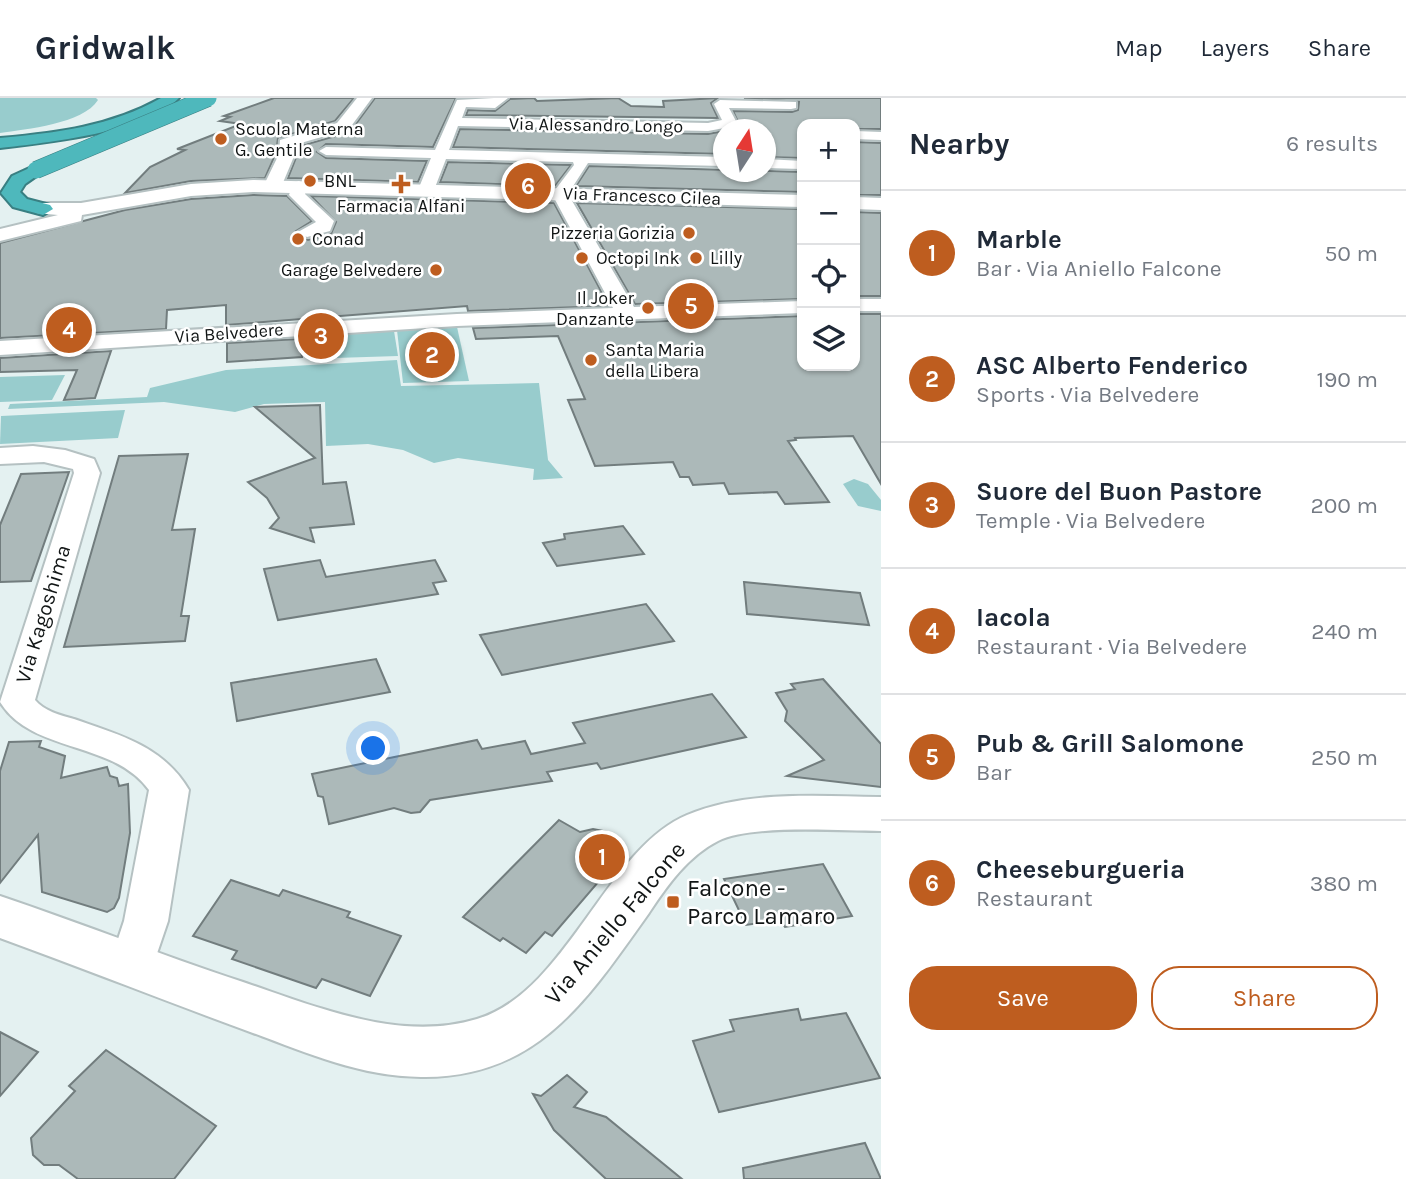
<!DOCTYPE html>
<html lang="en">
<head>
<meta charset="utf-8">
<style>
	body { margin:0; font-family:Karla,sans-serif; background:#f2f2f3; color:#1f2937 }
	.controls { position:absolute; right:21px; top:21px; display:grid; overflow:hidden; border-radius:14px; box-shadow:0 2px 5px #0004 }
	.controls button { width:63px; height:63px; display:grid; place-items:center; padding:0; border:0; border-bottom:2px solid #e0e1e3; background:#fff; color:#1f2937; font:35px sans-serif }
	.compass { position:absolute; left:713px; top:21px; width:63px; height:63px; border-radius:50%; background:#fff; box-shadow:0 2px 5px #0004; rotate:12deg }
	.you { position:absolute; left:374px; top:651px; width:24px; height:24px; margin:-18px; border:5px solid #fff; border-radius:50%; background:#1a73e8; box-shadow:0 0 0 10px #1a73e833 }
	.badge { display:grid; place-items:center; width:46px; height:46px; border-radius:50%; background:#be5d1f; color:#fff; font-size:23px; font-weight:700 }
	.pin { position:absolute; translate:-50% -50%; border:4px solid #fff; box-shadow:0 2px 7px #0006 }
	.list { margin:0; padding:0; list-style:none }
	h2 { display:flex; justify-content:space-between; align-items:center; height:91px; margin:0; padding:0 28px; font-size:30px }
	h2 small { font-size:23px; font-weight:400; color:#747a83 }
	.list li { display:grid; grid-template-columns:46px 1fr auto; gap:21px; align-items:center; box-sizing:border-box; height:126px; padding:0 28px; border-top:2px solid #e0e1e3 }
	.list b { display:block; font-size:26px; white-space:nowrap }
	.list p { margin:0; font-size:23px; white-space:nowrap; color:#747a83 }
	.list em { font-size:23px; font-style:normal; color:#747a83 }
	.actions { display:flex; gap:14px; padding:21px 28px }
	.actions a { flex:1; padding:16px 0; border:2px solid #be5d1f; border-radius:28px; text-align:center; font-size:24px; color:#be5d1f }
	.actions .main { background:#be5d1f; color:#fff }
	.icon { flex:none; width:38px; height:38px; fill:none; stroke:currentColor; stroke-width:2; stroke-linecap:round; stroke-linejoin:round }
	.map { position:relative; flex:none; width:881px; height:1081px; overflow:hidden }
	header { display:flex; align-items:center; gap:42px; box-sizing:border-box; height:98px; padding:0 35px; background:#fff; border-bottom:2px solid #e0e1e3 }
	header strong { font-size:33px }
	nav { display:flex; gap:38px; margin-inline-start:auto; font-size:24px }
	main { display:flex }
	aside { flex:1; background:#fff }
	.map>svg:first-child { display:block }
	.green { fill:#98cccd }
	.building { fill:#acb9b9; stroke:#727d7e; stroke-width:2 }
	.lines { fill:none; stroke-linecap:round; stroke-linejoin:round }
	.minor-casing { stroke:#b5c1c2; stroke-width:4 }
	.tertiary-casing { stroke:#b5c1c2; stroke-width:4 }
	.secondary-casing { stroke:#b5c1c2; stroke-width:4 }
	.motorway-casing { stroke:#397f82; stroke-width:4 }
	.minor { fill:#fff; fill-rule:evenodd }
	.tertiary { fill:#fff; fill-rule:evenodd }
	.secondary { fill:#fff; fill-rule:evenodd }
	.motorway { fill:#4eb8bc; fill-rule:evenodd }
	.motorway-bridge-casing { stroke:#397f82; stroke-width:18; stroke-linecap:butt }
	.motorway-bridge { stroke:#4eb8bc; stroke-width:17 }
	.poi-dot { fill:#be5d1f; stroke:#fff; stroke-width:2.5 }
	.labels { text-anchor:middle; dominant-baseline:central; stroke-width:5; stroke-linejoin:round; paint-order:stroke }
	.far-street-label { font-size:18px; fill:#111515; stroke:#fff }
	.far-poi-label { font-size:18px; fill:#111515; stroke:#fff; text-anchor:start }
	.street-label { font-size:21px; fill:#111515; stroke:#fff }
	.near-poi-label { font-size:24px; fill:#111515; stroke:#fff; text-anchor:start }
	.near-street-label { font-size:24px; fill:#111515; stroke:#fff }
</style>
</head>
<body>
<header>
<strong>Gridwalk</strong>
<nav><a>Map</a><a>Layers</a><a>Share</a></nav>
</header>
<main>
<div class="map">
<svg width="881" height="1081" viewBox="0 0 881 1081">
	<rect width="100%" height="100%" fill="#e4f1f1"/>
	<g class="green">
		<path d="M0,0H96L98,2C83,26 26,31 0,35Z"/>
		<path d="M457,229L469,283L403,285L397,232Z"/>
		<path d="M394,233L398,258L335,260L329,240L341,235Z"/>
		<path d="M397,262L401,288L539,285L548,362L563,380L533,382L534,371L458,360L434,365L403,352L368,346L326,348L325,304L264,306L235,314L164,304L8,311L10,306L147,299L150,290L226,272Z"/>
		<path d="M65,277L52,302L0,304V279Z"/>
		<path d="M125,312L118,340L0,346L1,318Z"/>
		<path d="M854,381L868,386L881,402V413L858,408L843,386Z"/>
	</g>
	<g class="building">
		<path d="M274,0H354L335,23L278,40L276,55L265,80L191,83L125,95L150,69L185,52L177,51L241,26L220,23L230,19L224,18Z"/>
		<path d="M375,0H456L433,49L326,46L317,54L326,60L427,63L418,84L288,80L297,57V49L350,34Z"/>
		<path d="M534,0L537,3L618,0L631,8L664,9L663,3L718,0L711,5L718,20L466,17L468,12L495,13L510,1Z"/>
		<path d="M744,0H881V31H855V26H802V60L766,59V32H731L739,26L733,13L792,14L798,12L799,4Z"/>
		<path d="M460,31L708,36L724,33V56L453,49Z"/>
		<path d="M855,44L881,45V97H855Z"/>
		<path d="M448,64L571,67L555,88L440,84Z"/>
		<path d="M589,68L802,74V94L576,88Z"/>
		<path d="M253,97L287,98L312,123L296,133L308,142L331,136L336,124L311,98L554,105L609,208L468,213L467,208L226,227V207L167,212L166,231L0,240V145L125,112L191,101Z"/>
		<path d="M577,105L802,111V201L635,206Z"/>
		<path d="M855,114L881,115V198H855Z"/>
		<path d="M855,216H881V386L853,338L795,340L796,342L788,343L829,404L785,406L777,394L729,396L724,385L693,387L689,379H680L673,364L595,368L568,302L585,301L558,238L476,241L473,230L802,218V268H855Z"/>
		<path d="M299,241L302,259L227,264V245Z"/>
		<path d="M111,253L95,300L64,302L77,272L0,274V260Z"/>
		<path d="M320,307L323,386L346,384L354,426L310,430L314,444L270,430L279,420L267,400L248,384L315,360L255,309Z"/>
		<path d="M188,356L172,432L195,431L181,518H189L185,543L64,549L119,358Z"/>
		<path d="M69,374L31,483L0,484V427L21,376Z"/>
		<path d="M623,428L644,456L557,468L543,445L565,441L564,436Z"/>
		<path d="M320,462L326,479L435,462L446,483L433,485L438,496L278,522L264,471Z"/>
		<path d="M744,484L860,495L869,527L747,516Z"/>
		<path d="M646,506L674,543L502,577L480,537Z"/>
		<path d="M376,561L390,594L237,623L231,585Z"/>
		<path d="M823,581L881,646V689L787,678L824,662L785,623L787,613L776,595L795,591L791,586Z"/>
		<path d="M712,596L746,639L601,671L597,665L547,674L552,683L430,702L420,714L411,715L394,710L329,726L323,699L318,698L312,676L477,642L482,651L525,643L531,656L585,645L573,625Z"/>
		<path d="M41,643L39,649L65,658L61,680L107,669L110,678L117,680L119,688L128,686L130,735L119,800L114,810L107,814L42,794L38,737L0,785V673L9,644Z"/>
		<path d="M559,722L580,734L593,731L608,734L618,745V761L552,838L545,834L526,855L503,840L500,843L463,819Z"/>
		<path d="M823,766L852,818L785,829L780,822L746,827L724,781Z"/>
		<path d="M231,782L279,798L283,792L350,814L347,819L401,838L370,898L322,881L316,890L232,861L237,853L193,838Z"/>
		<path d="M798,911L801,922L846,915L880,980L719,1014L693,943L734,933L730,922Z"/>
		<path d="M0,934L38,954L0,998Z"/>
		<path d="M106,952L216,1028L174,1081H78L59,1067H44L33,1057L31,1040L75,993L69,988Z"/>
		<path d="M567,977L587,994L574,1009L606,1019L682,1081H606L554,1032L533,996L541,998Z"/>
		<path d="M865,1045L881,1081H744L743,1070Z"/>
	</g>
	<g class="lines">
		<defs>
			<g id="minor">
				<path d="M494,0H508L495,10L466,9L462,20L708,25L722,22L714,6L720,2L796,4V10L791,11L729,10L737,25L735,28L708,33L458,28L449,52L724,59V68L588,65L568,96L634,209L802,203V215L457,228L0,257V243L457,216L613,210L552,96L574,67L573,64L446,61L434,92L426,97L418,92L431,60L326,57L319,53L326,49L435,52L457,2Z"/>
				<path d="M855,33L881,34V42L855,41Z"/>
				<path d="M766,61L802,63V71L766,70Z"/>
				<path d="M299,83L307,88L305,96L334,123L330,133L307,139L298,134L316,124L289,97L293,85Z"/>
				<rect x="855" y="201" width="26" height="12"/>
				<path d="M33,348L65,352L94,361L100,375L35,602C44,613 60,617 74,621C120,637 163,648 189,692L168,823L148,882L132,887L116,882L109,868L124,823L149,692C113,642 32,656 0,604L74,375L73,371L44,364L0,366V350Z"/>
			</g>
			<g id="tertiary">
				<path d="M357,0H372L349,31L294,47L295,56L282,87L279,91H267L264,87L279,56L280,42L337,25Z"/>
				<path d="M881,699V733C842,733 751,726 718,743C688,758 667,788 649,815C589,899 538,981 421,979C362,979 307,955 253,935C168,904 85,871 0,840V798C80,825 159,856 240,883C313,907 398,945 477,921C567,894 606,751 687,717C747,692 818,698 881,699Z"/>
			</g>
			<g id="secondary">
				<path d="M253,82L802,97V109L253,94L191,98L82,117L81,123L0,143V131L58,117L36,115L33,111L43,105H81L191,86Z"/>
				<path d="M855,99L881,100V112L855,111Z"/>
			</g>
			<g id="motorway">
				<path d="M161,0H179C147,34 46,45 0,50V40C56,35 112,28 161,0Z"/>
				<path d="M36,67L45,72L25,86L20,94L27,101L50,107L53,111L43,117L13,109L1,95L12,78Z"/>
			</g>
		</defs>
		<use href="#minor" class="minor-casing"/>
		<use href="#tertiary" class="tertiary-casing"/>
		<use href="#secondary" class="secondary-casing"/>
		<use href="#motorway" class="motorway-casing"/>
		<use href="#minor" class="minor"/>
		<use href="#tertiary" class="tertiary"/>
		<use href="#secondary" class="secondary"/>
		<use href="#motorway" class="motorway"/>
		<defs>
			<path id="motorway-bridge" d="M36,72L208,0"/>
		</defs>
		<use href="#motorway-bridge" class="motorway-bridge-casing"/>
		<use href="#motorway-bridge" class="motorway-bridge"/>
	</g>
	<g class="poi-dot">
		<circle cx="221" cy="41" r="7"/>
		<circle cx="310" cy="83" r="7"/>
		<path d="M397.5 75.5h7v7h7v7h-7v7h-7v-7h-7v-7h7z"/>
		<circle cx="689" cy="135" r="7"/>
		<circle cx="298" cy="141" r="7"/>
		<circle cx="582" cy="160" r="7"/>
		<circle cx="696" cy="160" r="7"/>
		<circle cx="436" cy="172" r="7"/>
		<circle cx="648" cy="210" r="7"/>
		<circle cx="591" cy="262" r="7"/>
		<rect x="666" y="797" width="14" height="14" rx="3.5"/>
	</g>
	<g class="labels">
		<g class="far-street-label">
			<text transform="translate(596 27) rotate(1)">Via Alessandro Longo</text>
			<text transform="translate(642 98) rotate(2)">Via Francesco Cilea</text>
			<text transform="translate(229 235) rotate(-4)">Via Belvedere</text>
		</g>
		<g class="far-poi-label">
			<text x="235" y="31">Scuola Materna<tspan x="235" dy="21">G. Gentile</tspan></text>
			<text x="324" y="83">BNL</text>
			<text x="401" y="108" text-anchor="middle">Farmacia Alfani</text>
			<text x="675" y="135" text-anchor="end">Pizzeria Gorizia</text>
			<text x="312" y="141">Conad</text>
			<text x="596" y="160">Octopi Ink</text>
			<text x="710" y="160">Lilly</text>
			<text x="422" y="172" text-anchor="end">Garage Belvedere</text>
			<text x="634" y="200" text-anchor="end">Il Joker<tspan x="634" dy="21">Danzante</tspan></text>
			<text x="605" y="252">Santa Maria<tspan x="605" dy="21">della Libera</tspan></text>
		</g>
		<g class="street-label">
			<text transform="translate(43 516) rotate(-73)">Via Kagoshima</text>
		</g>
		<g class="near-poi-label">
			<text x="687" y="790">Falcone -<tspan x="687" dy="28">Parco Lamaro</tspan></text>
		</g>
		<g class="near-street-label">
			<text transform="translate(615 825) rotate(-50)">Via Aniello Falcone</text>
		</g>
	</g>
</svg>
<div class="controls">
<button>+</button>
<button>−</button>
<button><svg class="icon" aria-label="locate" viewBox="0 0 24 24"><circle cx="12" cy="12" r="6"/><path d="M12 2v4M12 18v4M2 12h4M18 12h4"/></svg></button>
<button><svg class="icon" aria-label="layers" viewBox="0 0 24 24"><path d="M12 4l9 5-9 5-9-5zM3 14l9 5 9-5"/></svg></button>
</div>
<svg class="compass" viewBox="-18 -18 36 36"><path d="M0-13l5 13h-10z" fill="#e53935"/><path d="M0 13l5-13h-10z" fill="#747a83"/></svg>
<div class="you"></div>
<div class="pin badge" style="left:602px;top:759px">1</div>
<div class="pin badge" style="left:432px;top:257px">2</div>
<div class="pin badge" style="left:321px;top:238px">3</div>
<div class="pin badge" style="left:69px;top:232px">4</div>
<div class="pin badge" style="left:691px;top:208px">5</div>
<div class="pin badge" style="left:528px;top:88px">6</div>
</div>
<aside>
<h2>Nearby<small>6 results</small></h2>
<ul class="list">
<li><span class="badge">1</span><div><b>Marble</b><p>Bar · Via Aniello Falcone</p></div><em>50 m</em></li>
<li><span class="badge">2</span><div><b>ASC Alberto Fenderico</b><p>Sports · Via Belvedere</p></div><em>190 m</em></li>
<li><span class="badge">3</span><div><b>Suore del Buon Pastore</b><p>Temple · Via Belvedere</p></div><em>200 m</em></li>
<li><span class="badge">4</span><div><b>Iacola</b><p>Restaurant · Via Belvedere</p></div><em>240 m</em></li>
<li><span class="badge">5</span><div><b>Pub &amp; Grill Salomone</b><p>Bar</p></div><em>250 m</em></li>
<li><span class="badge">6</span><div><b>Cheeseburgueria</b><p>Restaurant</p></div><em>380 m</em></li>
</ul>
<div class="actions"><a class="main">Save</a><a>Share</a></div>
</aside>
</main>
</body>
</html>
